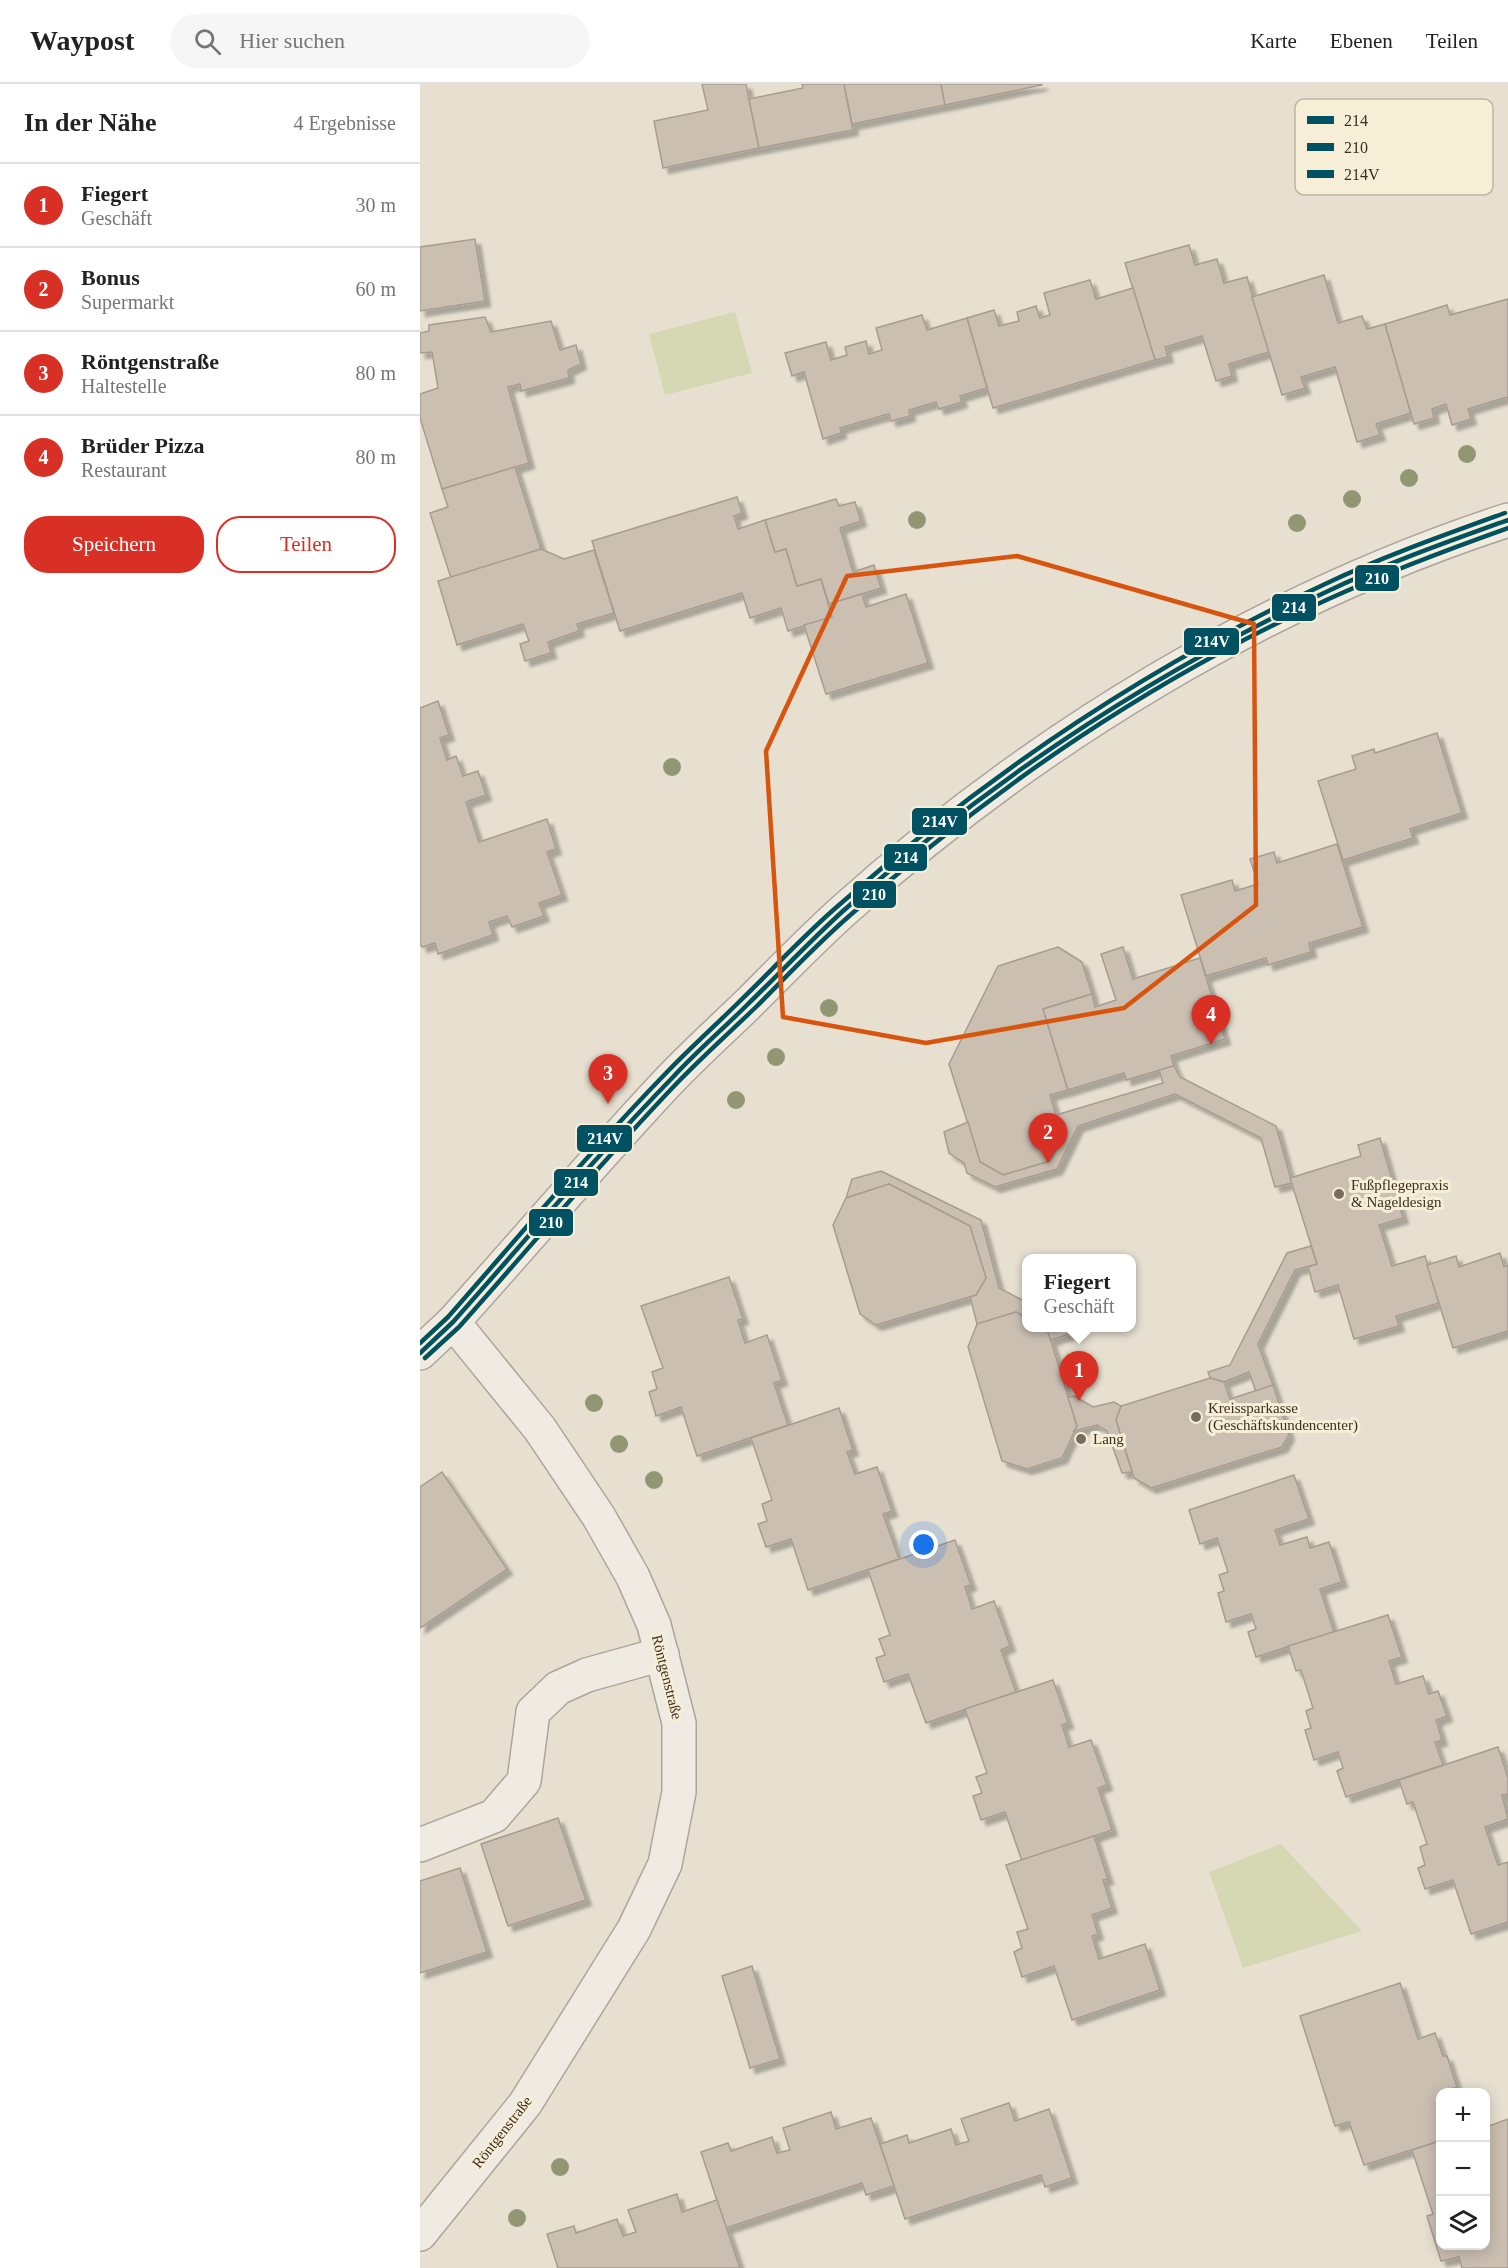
<!DOCTYPE html>
<html lang="de">
<head>
<meta charset="utf-8">
<style>
	body { margin:0; font-family:"Times New Roman",serif; background:#f6f6f6; color:#222 }
	.controls { position:absolute; right:18px; bottom:18px; display:grid; overflow:hidden; border-radius:12px; box-shadow:0 3px 15px #0003 }
	.controls button { width:54px; height:54px; display:grid; place-items:center; padding:0; border:0; border-bottom:2px solid #e0e0e0; background:#fff; color:#222; font:30px sans-serif }
	.you { position:absolute; left:504px; top:1461px; width:21px; height:21px; margin:-15px; border:4px solid #fff; border-radius:50%; background:#1a73e8; box-shadow:0 0 0 9px #1a73e833 }
	.badge { display:grid; place-items:center; width:39px; height:39px; border-radius:50%; background:#d93025; color:#fff; font-size:20px; font-weight:700 }
	.pin { position:absolute; translate:-50% -50px; filter:drop-shadow(0 2px 3px #0008) }
	.pin::after { content:''; position:absolute; top:32px; width:21px; height:18px; background:inherit; clip-path:polygon(0 0,100% 0,50% 100%) }
	.popup { position:absolute; left:602px; top:1170px; width:114px; height:78px; box-sizing:border-box; display:grid; place-content:center; border-radius:12px; background:#fff; filter:drop-shadow(0 2px 4px #0005); font-size:20px; white-space:nowrap; color:#767676 }
	.popup b { font-size:22px; color:#222 }
	.popup::after { content:''; position:absolute; left:50%; top:100%; margin-left:-12px; border:12px solid transparent; border-top-color:#fff }
	.list { margin:0; padding:0; list-style:none }
	h2 { display:flex; justify-content:space-between; align-items:center; height:78px; margin:0; padding:0 24px; font-size:26px }
	h2 small { font-size:20px; font-weight:400; color:#767676 }
	.list li { display:grid; grid-template-columns:39px 1fr auto; gap:18px; align-items:center; box-sizing:border-box; height:84px; padding:0 24px; border-top:2px solid #e0e0e0 }
	.list b { display:block; font-size:22px; white-space:nowrap }
	.list p { margin:0; font-size:20px; white-space:nowrap; color:#767676 }
	.list em { font-size:20px; font-style:normal; color:#767676 }
	.actions { display:flex; gap:12px; padding:18px 24px }
	.actions a { flex:1; padding:14px 0; border:2px solid #d93025; border-radius:24px; text-align:center; font-size:21px; color:#d93025 }
	.actions .main { background:#d93025; color:#fff }
	.icon { flex:none; width:33px; height:33px; fill:none; stroke:currentColor; stroke-width:2; stroke-linecap:round; stroke-linejoin:round }
	.map { position:relative; flex:none; width:1088px; height:2184px; overflow:hidden }
	header { display:flex; align-items:center; gap:36px; box-sizing:border-box; height:84px; padding:0 30px; background:#fff; border-bottom:2px solid #e0e0e0 }
	header strong { font-size:28px }
	nav { display:flex; gap:33px; margin-inline-start:auto; font-size:21px }
	.search { width:420px; height:54px; background:#f6f6f6; display:flex; align-items:center; gap:15px; box-sizing:border-box; padding:0 21px; border-radius:33px; color:#767676; font-size:22px }
	main { display:flex }
	aside { flex:1; background:#fff }
	.map>svg:first-child { display:block }
	.green { fill:#d6d7b3 }
	.building { fill:#cbbfb2; stroke:#a89c90; stroke-width:1.5; filter:url(#shadow) }
	.lines { fill:none; stroke-linecap:round; stroke-linejoin:round }
	.street-casing { stroke:#ada599; stroke-width:36 }
	.street { stroke:#efebe3; stroke-width:33 }
	.bus-1-casing { stroke:#f7eed8; stroke-width:9 }
	.bus-2-casing { stroke:#f7eed8; stroke-width:9 }
	.bus-3-casing { stroke:#f7eed8; stroke-width:9 }
	.bus-1 { stroke:#005262; stroke-width:4.5 }
	.bus-2 { stroke:#005262; stroke-width:4.5 }
	.bus-3 { stroke:#005262; stroke-width:4.5 }
	.tree { fill:#929673 }
	.marked { fill:none; stroke:#d7550e; stroke-width:4.5; stroke-linejoin:round }
	.poi-dot { fill:#786c5e; stroke:#f7eed8; stroke-width:2 }
	.labels { text-anchor:middle; dominant-baseline:central; stroke-width:6; stroke-linejoin:round; paint-order:stroke }
	.poi-label { font-size:15px; fill:#3d2e20; stroke:#f7eed8; text-anchor:start }
	.street-label { font-size:15px; fill:#3d2e20; stroke:#f7eed8 }
	.key { fill:#f7eed8; stroke:#bfb4a1; stroke-width:1.5 }
	.key-label { font-size:16px; fill:#3d2e20 }
	.line-badge { stroke:#f7eed8; stroke-width:2 }
	.badge-label { font-size:16px; text-anchor:middle; font-weight:bold; fill:#fff }
</style>
</head>
<body>
<header>
<strong>Waypost</strong>
<div class="search"><svg class="icon" aria-label="search" viewBox="0 0 24 24"><circle cx="10" cy="10" r="6"/><path d="M15 15l6 6"/></svg>Hier suchen</div>
<nav><a>Karte</a><a>Ebenen</a><a>Teilen</a></nav>
</header>
<main>
<aside>
<h2>In der Nähe<small>4 Ergebnisse</small></h2>
<ul class="list">
<li><span class="badge">1</span><div><b>Fiegert</b><p>Geschäft</p></div><em>30 m</em></li>
<li><span class="badge">2</span><div><b>Bonus</b><p>Supermarkt</p></div><em>60 m</em></li>
<li><span class="badge">3</span><div><b>Röntgenstraße</b><p>Haltestelle</p></div><em>80 m</em></li>
<li><span class="badge">4</span><div><b>Brüder Pizza</b><p>Restaurant</p></div><em>80 m</em></li>
</ul>
<div class="actions"><a class="main">Speichern</a><a>Teilen</a></div>
</aside>
<div class="map">
<svg width="1088" height="2184" viewBox="0 0 1088 2184">
	<defs>
		<filter id="shadow"><feDropShadow dx="5.5" dy="5.5" stdDeviation="1.5" flood-color="#0004"/></filter>
	</defs>
	<rect width="100%" height="100%" fill="#e7e0d1"/>
	<g class="green">
		<path d="M315,228L332,289L245,311L229,250Z"/>
		<path d="M861,1760L942,1847L823,1884L789,1788Z"/>
	</g>
	<g class="building">
		<path d="M282,0H326L339,64L243,84L234,37L288,26Z"/>
		<path d="M382,0H424L433,46L339,64L329,15L383,4Z"/>
		<path d="M424,0H521L525,21L432,40Z"/>
		<path d="M521,0H622V1L525,21Z"/>
		<path d="M55,155L65,217L0,227V163Z"/>
		<path d="M769,161L775,181L797,175L804,199L827,193L849,268L809,280L812,292L796,297L782,252L745,263L748,273L735,276L705,179Z"/>
		<path d="M904,191L918,239L942,232L947,245L965,240L991,329L956,340L960,351L937,358L915,283L881,293L885,304L862,311L832,213Z"/>
		<path d="M670,196L676,215L713,204L735,276L573,324L547,234L574,226L579,242L599,237L597,228L616,222L620,234L630,231L624,209Z"/>
		<path d="M1088,215V318L1087,313L1048,325L1051,335L1032,341L1026,320L1012,325L1014,334L994,340L965,240L1027,221L1030,231Z"/>
		<path d="M502,231L507,246L547,234L567,304L540,312L542,318L519,325L516,318L489,326L490,332L471,337L469,330L461,332L420,344L421,349L403,355L384,288L372,292L365,269L406,258L411,276L427,271L425,263L446,257L449,270L462,266L456,244Z"/>
		<path d="M65,233L71,248L131,237L140,266L156,261L161,280L148,286L149,294L101,307L100,300L88,303L109,379L22,405L0,334V310L18,304L12,268L0,269V249L9,247V241Z"/>
		<path d="M95,383L121,465L31,494L10,429L28,423L22,405Z"/>
		<path d="M317,413L322,429L314,432L318,445L345,436L355,468L366,465L377,502L401,495L412,533L368,547L361,524L330,534L322,509L200,547L172,457Z"/>
		<path d="M416,415L419,422L435,418L441,437L420,444L433,488L454,481L461,504L409,520L401,495L377,502L366,465L355,468L345,436Z"/>
		<path d="M121,465L144,475L174,466L194,529L157,540L159,547L128,558L131,569L105,577L100,560L109,557L103,540L37,561L18,497Z"/>
		<path d="M442,510L446,523L486,510L508,579L406,610L384,541L412,533L409,520Z"/>
		<path d="M18,617L29,651L20,654L27,676L36,672L43,692L58,687L66,711L46,718L59,758L127,735L136,765L127,768L142,811L119,819L124,832L92,843L87,832L69,838L73,851L18,870L15,859L2,863L0,859V624Z"/>
		<path d="M1017,649L1042,729L990,745L993,754L923,776L898,697L936,685L932,672L954,665L955,669Z"/>
		<path d="M917,760L943,843L889,859L891,868L848,881L846,874L786,892L761,811L812,796L815,807L838,800L830,775L854,768L857,779Z"/>
		<path d="M638,863L662,878L672,910L623,925L648,1006L630,1011L643,1054L630,1077L583,1091L560,1078L529,980L578,882Z"/>
		<path d="M703,863L713,895L780,874L805,955L751,972L754,982L706,996L704,989L648,1006L623,925L672,910L675,923L696,916L681,870Z"/>
		<path d="M754,982L760,993L856,1042L872,1099L855,1103L841,1054L755,1010L658,1042L637,1085L575,1103L547,1089L544,1079L529,1069L524,1048L548,1038L560,1078L583,1091L630,1077L643,1054L636,1031L743,999L739,986Z"/>
		<path d="M960,1054L983,1134L959,1141L972,1182L1005,1172L1019,1219L976,1232L979,1242L934,1255L918,1201L895,1208L888,1183L897,1180L870,1094L941,1072L938,1061Z"/>
		<path d="M461,1087L561,1136L579,1204L606,1218V1234L596,1228L557,1240L550,1212L556,1211L566,1194L550,1142L469,1100L426,1114L432,1095Z"/>
		<path d="M469,1100L550,1142L566,1194L556,1211L456,1241L440,1230L413,1141L426,1114Z"/>
		<path d="M891,1162L897,1180L875,1186L838,1260L853,1301L836,1308L829,1288L804,1298L790,1294L788,1288L810,1281L867,1169Z"/>
		<path d="M1080,1169L1084,1183L1088,1181V1247L1033,1264L1007,1181L1036,1172L1039,1183Z"/>
		<path d="M309,1193L323,1235L318,1236L325,1259L347,1251L362,1296L354,1299L368,1341L277,1372L261,1323L236,1332L229,1308L237,1305L232,1288L243,1284L221,1222Z"/>
		<path d="M596,1228L606,1234V1244H627L657,1342L642,1374L607,1385L582,1377L548,1263L557,1240Z"/>
		<path d="M626,1244H646L649,1250L631,1256Z"/>
		<path d="M790,1294L804,1298L810,1315L853,1301L869,1351L862,1363L731,1404L714,1394L696,1336L701,1322Z"/>
		<path d="M654,1312L673,1323L694,1318L701,1322L696,1336L712,1388L702,1389L687,1347L677,1341L654,1347L657,1342L648,1313Z"/>
		<path d="M419,1324L433,1366L427,1368L435,1390L457,1383L472,1427L463,1430L479,1475L388,1506L371,1455L346,1463L338,1440L347,1437L342,1420L352,1416L331,1354Z"/>
		<path d="M22,1388L87,1485L0,1544V1403Z"/>
		<path d="M874,1391L889,1435L855,1446L860,1461L887,1453L890,1464L909,1458L922,1498L900,1505L914,1548L836,1573L828,1548L836,1545L831,1530L806,1538L798,1509L804,1507L799,1491L808,1488L797,1454L780,1460L769,1426Z"/>
		<path d="M535,1456L551,1501L545,1503L552,1525L574,1517L590,1562L581,1566L596,1608L506,1639L488,1590L464,1598L456,1574L465,1571L459,1555L470,1551L448,1486Z"/>
		<path d="M968,1531L982,1573L969,1577L976,1600L1003,1592L1009,1610L1018,1607L1027,1632L1016,1636L1022,1656L1015,1658L1023,1681L926,1713L917,1687L923,1684L918,1668L894,1676L885,1646L891,1644L886,1627L893,1624L881,1586L876,1587L868,1562Z"/>
		<path d="M633,1596L648,1639L642,1641L649,1663L671,1656L687,1701L678,1704L692,1746L602,1777L585,1728L561,1736L553,1712L562,1709L556,1693L567,1689L545,1625Z"/>
		<path d="M1078,1663L1088,1694V1710L1082,1711L1088,1735L1065,1743L1078,1781L1088,1778V1838L1051,1850L1033,1796L1005,1805L998,1784L1005,1781L1000,1763L1007,1760L993,1718L987,1720L979,1696Z"/>
		<path d="M138,1734L166,1816L88,1842L61,1760Z"/>
		<path d="M674,1752L688,1795L683,1796L692,1824L672,1831L678,1850L672,1852L679,1875L725,1860L740,1906L652,1936L634,1882L602,1893L594,1868L602,1864L597,1848L608,1845L586,1781Z"/>
		<path d="M40,1784L67,1868L0,1889V1797Z"/>
		<path d="M332,1882L360,1975L330,1984L302,1892Z"/>
		<path d="M980,1899L998,1955L1015,1949L1023,1972H1027L1037,2003L1019,2009L1020,2057L944,2081L929,2038L915,2042L880,1932Z"/>
		<path d="M589,2019L595,2037L629,2025L652,2094L625,2103L621,2091L485,2135L460,2060L487,2051L489,2059L531,2045L536,2061L549,2057L541,2035Z"/>
		<path d="M411,2028L416,2045L451,2034L474,2102L446,2111L442,2099L306,2144L281,2068L308,2059L311,2067L352,2053L357,2069L370,2066L363,2044Z"/>
		<path d="M1088,2035V2184H1042L1039,2173L1021,2177L1007,2132L1013,2130L992,2066L1020,2057V2162H1066V2043Z"/>
		<path d="M257,2110L262,2128L297,2116L320,2184H138L127,2150L154,2142L156,2149L197,2135L203,2152L216,2148L208,2126Z"/>
	</g>
	<g class="lines">
		<defs>
			<g id="street">
				<path d="M0,1269L33,1238C104,1159 173,1078 245,1001C271,973 299,948 327,921C359,889 390,857 423,827C615,655 843,516 1088,436"/>
				<path d="M0,1761L74,1732L104,1697L113,1628L138,1604L167,1591L242,1570"/>
				<path d="M0,2150L105,2020L214,1845L245,1780L259,1708V1639L234,1541L213,1493L179,1433L120,1345L33,1238"/>
			</g>
		</defs>
		<use href="#street" class="street-casing"/>
		<use href="#street" class="street"/>
		<defs>
			<path id="bus-1" d="M0,1269L33,1238C106,1156 177,1071 254,992C277,967 303,945 327,921C359,890 390,857 423,827C568,698 730,590 906,508C965,480 1027,458 1088,436"/>
			<path id="bus-2" d="M5,1274L39,1243C112,1161 182,1077 258,998C283,972 310,948 336,923C366,893 395,862 427,834C571,704 736,592 913,513C970,487 1029,465 1088,444"/>
			<path id="bus-3" d="M0,1259L28,1233C101,1150 172,1065 249,986C273,961 298,939 322,915C354,884 385,850 419,821C565,692 726,583 903,501C962,473 1024,451 1085,429"/>
		</defs>
		<use href="#bus-1" class="bus-1-casing"/>
		<use href="#bus-2" class="bus-2-casing"/>
		<use href="#bus-3" class="bus-3-casing"/>
		<use href="#bus-1" class="bus-1"/>
		<use href="#bus-2" class="bus-2"/>
		<use href="#bus-3" class="bus-3"/>
	</g>
	<g class="tree">
		<circle cx="1047" cy="370" r="9"/>
		<circle cx="989" cy="394" r="9"/>
		<circle cx="932" cy="415" r="9"/>
		<circle cx="497" cy="436" r="9"/>
		<circle cx="877" cy="439" r="9"/>
		<circle cx="252" cy="683" r="9"/>
		<circle cx="409" cy="924" r="9"/>
		<circle cx="356" cy="973" r="9"/>
		<circle cx="316" cy="1016" r="9"/>
		<circle cx="174" cy="1319" r="9"/>
		<circle cx="199" cy="1360" r="9"/>
		<circle cx="234" cy="1396" r="9"/>
		<circle cx="140" cy="2083" r="9"/>
		<circle cx="97" cy="2134" r="9"/>
	</g>
	<path class="marked" d="M597,472L834,540L836,821L704,924L506,959L363,933L346,667L427,492Z"/>
	<g class="poi-dot">
		<circle cx="919" cy="1110" r="6"/>
		<circle cx="776" cy="1333" r="6"/>
		<circle cx="661" cy="1355" r="6"/>
	</g>
	<g class="labels">
		<g class="poi-label">
			<text x="931" y="1101">Fußpflegepraxis<tspan x="931" dy="17">&amp; Nageldesign</tspan></text>
			<text x="788" y="1324">Kreissparkasse<tspan x="788" dy="17">(Geschäftskundencenter)</tspan></text>
			<text x="673" y="1355">Lang</text>
		</g>
		<g class="street-label">
			<text transform="translate(247 1593) rotate(76)">Röntgenstraße</text>
			<text transform="translate(82 2048) rotate(-52)">Röntgenstraße</text>
		</g>
	</g>
	<rect x="875" y="15" width="198" height="96" rx="9" class="key"/>
	<rect x="887" y="32" width="27" height="8" fill="#005262"/>
	<rect x="887" y="59" width="27" height="8" fill="#005262"/>
	<rect x="887" y="86" width="27" height="8" fill="#005262"/>
	<g class="key-label">
		<text x="924" y="42">214</text>
		<text x="924" y="69">210</text>
		<text x="924" y="96">214V</text>
	</g>
	<g class="line-badge">
		<rect x="934" y="480" width="46" height="28" rx="6" fill="#005262"/>
		<rect x="851" y="509" width="46" height="29" rx="6" fill="#005262"/>
		<rect x="763" y="543" width="57" height="29" rx="6" fill="#005262"/>
		<rect x="491" y="723" width="57" height="29" rx="6" fill="#005262"/>
		<rect x="463" y="759" width="45" height="29" rx="6" fill="#005262"/>
		<rect x="432" y="796" width="45" height="29" rx="6" fill="#005262"/>
		<rect x="156" y="1040" width="57" height="29" rx="6" fill="#005262"/>
		<rect x="133" y="1084" width="46" height="29" rx="6" fill="#005262"/>
		<rect x="108" y="1124" width="46" height="29" rx="6" fill="#005262"/>
	</g>
	<g class="badge-label">
		<text x="957" y="500">210</text>
		<text x="874" y="529">214</text>
		<text x="792" y="563">214V</text>
		<text x="520" y="743">214V</text>
		<text x="486" y="779">214</text>
		<text x="454" y="816">210</text>
		<text x="185" y="1060">214V</text>
		<text x="156" y="1104">214</text>
		<text x="131" y="1144">210</text>
	</g>
</svg>
<div class="controls">
<button>+</button>
<button>−</button>
<button><svg class="icon" aria-label="layers" viewBox="0 0 24 24"><path d="M12 4l9 5-9 5-9-5zM3 14l9 5 9-5"/></svg></button>
</div>
<div class="you"></div>
<div class="pin badge" style="left:659px;top:1317px">1</div>
<div class="popup"><b>Fiegert</b>Geschäft</div>
<div class="pin badge" style="left:628px;top:1079px">2</div>
<div class="pin badge" style="left:188px;top:1020px">3</div>
<div class="pin badge" style="left:791px;top:961px">4</div>
</div>
</main>
</body>
</html>
